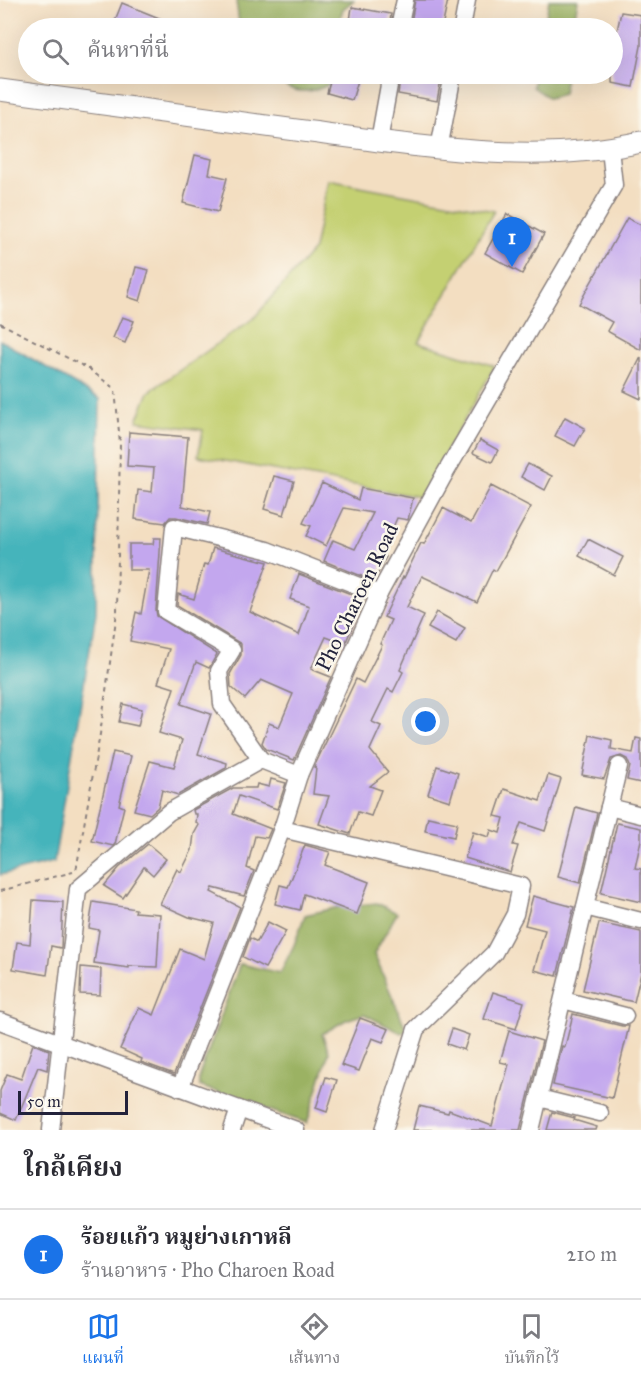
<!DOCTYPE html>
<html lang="th">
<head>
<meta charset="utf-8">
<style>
	body { margin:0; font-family:"IM FELL Great Primer","Noto Serif Thai",serif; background:#f2f2f3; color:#2b2b33 }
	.scale { position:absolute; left:18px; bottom:15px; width:110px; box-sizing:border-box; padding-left:6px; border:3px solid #22223b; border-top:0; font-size:16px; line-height:21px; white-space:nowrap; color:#22223b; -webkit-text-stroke:4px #fbf7ec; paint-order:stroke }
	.you { position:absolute; left:426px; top:722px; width:21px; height:21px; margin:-15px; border:4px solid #fff; border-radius:50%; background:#1a73e8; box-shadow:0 0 0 9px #1a73e833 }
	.badge { display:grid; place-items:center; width:39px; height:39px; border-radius:50%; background:#1a73e8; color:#fff; font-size:20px; font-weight:700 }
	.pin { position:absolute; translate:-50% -50px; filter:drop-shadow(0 2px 3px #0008) }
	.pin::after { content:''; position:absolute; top:32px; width:21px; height:18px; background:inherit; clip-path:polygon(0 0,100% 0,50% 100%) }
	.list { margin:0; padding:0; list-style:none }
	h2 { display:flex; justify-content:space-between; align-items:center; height:78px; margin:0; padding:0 24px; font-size:26px }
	h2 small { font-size:20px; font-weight:400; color:#7c7c81 }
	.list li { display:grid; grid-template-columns:39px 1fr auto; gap:18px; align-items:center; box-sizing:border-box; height:90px; padding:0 24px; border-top:2px solid #e1e1e2 }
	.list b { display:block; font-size:22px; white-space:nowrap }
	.list p { margin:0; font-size:20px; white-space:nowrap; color:#7c7c81 }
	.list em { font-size:20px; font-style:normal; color:#7c7c81 }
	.icon { flex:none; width:33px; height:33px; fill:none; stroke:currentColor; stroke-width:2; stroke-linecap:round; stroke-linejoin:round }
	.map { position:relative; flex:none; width:641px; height:1130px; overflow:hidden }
	.search { position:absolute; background:#fff; box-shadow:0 6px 24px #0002; left:18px; right:18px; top:18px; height:66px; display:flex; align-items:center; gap:15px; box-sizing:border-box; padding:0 21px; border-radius:33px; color:#7c7c81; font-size:22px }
	.sheet { height:168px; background:#fff }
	nav { display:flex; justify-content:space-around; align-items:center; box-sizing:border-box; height:84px; border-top:2px solid #e1e1e2; background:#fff; font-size:16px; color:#7c7c81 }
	nav a { display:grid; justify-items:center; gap:3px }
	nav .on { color:#1a73e8 }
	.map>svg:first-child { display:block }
	.green { fill:#c4d072; stroke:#737956; stroke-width:1.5 }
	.forest { fill:#9bb264; stroke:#5e6a50; stroke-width:1.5 }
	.water { fill:#44b4bb; stroke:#336b7b; stroke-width:1.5 }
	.building { fill:#c3a7ee }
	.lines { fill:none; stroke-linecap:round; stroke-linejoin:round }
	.minor-casing { stroke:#8a807e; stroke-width:19 }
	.major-casing { stroke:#8a807e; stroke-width:23 }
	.path { stroke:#8a807e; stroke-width:2; stroke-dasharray:4.5 4.5; stroke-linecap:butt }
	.minor { stroke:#fff; stroke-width:16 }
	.major { stroke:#fff; stroke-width:21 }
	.labels { text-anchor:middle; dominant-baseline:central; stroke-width:5; stroke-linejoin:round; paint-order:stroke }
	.street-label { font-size:21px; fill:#22223b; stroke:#fbf7ec }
</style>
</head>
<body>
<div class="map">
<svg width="641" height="1130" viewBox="0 0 641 1130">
	<rect width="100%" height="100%" fill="#fbf7ec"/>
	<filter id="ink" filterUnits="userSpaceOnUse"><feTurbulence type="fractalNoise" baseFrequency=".0167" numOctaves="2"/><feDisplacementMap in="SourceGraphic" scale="12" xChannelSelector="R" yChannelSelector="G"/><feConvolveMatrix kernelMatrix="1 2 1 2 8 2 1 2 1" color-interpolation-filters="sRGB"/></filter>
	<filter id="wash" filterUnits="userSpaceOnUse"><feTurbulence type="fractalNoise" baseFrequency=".008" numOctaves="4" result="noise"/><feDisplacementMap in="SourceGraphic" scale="24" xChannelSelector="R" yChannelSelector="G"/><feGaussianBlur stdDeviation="1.35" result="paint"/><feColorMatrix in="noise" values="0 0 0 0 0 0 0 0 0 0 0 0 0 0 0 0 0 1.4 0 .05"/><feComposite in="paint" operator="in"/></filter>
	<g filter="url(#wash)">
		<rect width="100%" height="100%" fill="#f3dec1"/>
		<path class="green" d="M328,180L494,211L418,342L495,366L420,497L198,456L203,430L137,421L149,392L254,318L314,249Z"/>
		<g class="forest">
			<path d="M236,0H354L343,9L337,28H242L239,23Z"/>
			<path d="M549,0H578L573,28H544Z"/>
			<path d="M276,74H330L328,85C310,94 285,95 276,74Z"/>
			<path d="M535,74H566L563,94L549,98L533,87Z"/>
			<path d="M377,903L397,913L374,954L407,1031L401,1033L364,1014L346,1020L322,1034L329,1052L307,1123L199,1086V1076L240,964L280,973L294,945L305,915L339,907Z"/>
		</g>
		<path class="water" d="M0,340L100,399L96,613L54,862L0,875Z"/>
		<g id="blocks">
			<g class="building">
				<path d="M415,0H448L442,28H410Z"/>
				<path d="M122,3L164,20L161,28H112Z"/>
				<path d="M352,7L391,14L389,28H349Z"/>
				<path d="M621,12L641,15V46L633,87L612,83V54Z"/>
				<path d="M332,74H360L352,100L327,93Z"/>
				<path d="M401,74H442L437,101L398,94Z"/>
				<path d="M195,155L212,159L209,174L227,178L218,212L183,203Z"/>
				<path d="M507,214L544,234L522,274L485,253Z"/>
				<path d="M627,218L641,225V350L607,331L612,322L579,304Z"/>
				<path d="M136,267L149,270L140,301L128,297Z"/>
				<path d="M122,317L134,321L125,343L113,338Z"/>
				<path d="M641,357V399L624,391Z"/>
				<path d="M565,417L585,428L575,446L555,436Z"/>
				<path d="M129,432L188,437L182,506L210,512L207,524L176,517H170L165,523L135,519L138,490L152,492L154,468L127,466Z"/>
				<path d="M480,440L498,450L492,462L473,453Z"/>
				<path d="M528,464L552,476L545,490L521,477Z"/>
				<path d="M274,476L294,481L284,515L264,509Z"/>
				<path d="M322,483L358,500L361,488L413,498L408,520L397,518L381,555L386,557L374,581L324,561L333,540L355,549L373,513L344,508L326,546L306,536L311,526L303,523Z"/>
				<path d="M491,486L531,507L496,571L493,569L477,602L422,576L407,607L424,615L400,670L403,672L393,692L388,689L372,722L381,726L370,750L388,772L370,786L381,790L371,816L358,812L350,834L319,824L329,796L313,794L316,768L314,767L356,679L363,683L382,645L380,644L391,620L384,617L403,577L404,578L421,543L424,544L443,508L471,523Z"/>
				<path d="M154,538H161L156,610L157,616L217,654L209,668L196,662L181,704L211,714L198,754L227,763L226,768L178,795L162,790L158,807L150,814L134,810L150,761L174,767L182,740L159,733L174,688L158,683L169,649L130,641L136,612L141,614L149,570H129V544H153Z"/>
				<path d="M588,539L623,557L614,575L579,556Z"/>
				<path d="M213,548L268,562L250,612L299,635L309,606L290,599L299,574L364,599L345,644L326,637L311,669L331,677L294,760L266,749L262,743L269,723L279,727L293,694L261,680L245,699L231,687L230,674L241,655V644L177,605L178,594L194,599L204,564L208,565Z"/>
				<path d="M437,612L465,628L456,643L428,628Z"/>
				<path d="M123,704L142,709L138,726L119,722Z"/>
				<path d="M590,735L612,740L611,749L633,753L636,738L641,739V783L627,780L630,766L627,759L621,756L611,759L604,779L582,775Z"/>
				<path d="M113,752L131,756L119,805L124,807L115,844L113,846L92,841Z"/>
				<path d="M437,766L458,773L450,801L428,794Z"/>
				<path d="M548,775L561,779L545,831L521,823L513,845L518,846L510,872L465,858L473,832L489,837L491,830L500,833L504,818L495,816L504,789L540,801Z"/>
				<path d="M271,779L286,783L277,809L239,796L233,814L271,829L267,838L255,836L247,868L254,871L244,896L213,888L211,892L240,907L174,1074L141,1062L142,1059L120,1049L139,1008L154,1015L180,949L204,959L214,923L189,917L160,904L177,869L181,872L192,850L194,834L199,825L196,823L197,814H194L193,810L233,788H256L257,784L269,787Z"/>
				<path d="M576,807L597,813L580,883L558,877Z"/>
				<path d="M428,817L457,823L454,837L425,831Z"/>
				<path d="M617,823L641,828V840L635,868L641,869V902L601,893Z"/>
				<path d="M148,844L166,859L153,875L144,867L123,898L104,886L119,868Z"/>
				<path d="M305,845L330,852L325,865L369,882L357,914L304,894L300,910L275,904L280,885L288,887Z"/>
				<path d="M533,896L574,907L557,976L534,970L545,930L525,925Z"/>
				<path d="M33,900L63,902L61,948L51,946L47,975L13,969L17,942L30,944Z"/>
				<path d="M93,902L136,909L135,912L160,914L157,967L129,966V968L94,963L99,930L89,928Z"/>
				<path d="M268,922L286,931L265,968L243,957L250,938L257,942Z"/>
				<path d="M599,923L641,932V973L634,1002L583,990Z"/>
				<path d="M81,967L101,969L100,995L80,994Z"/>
				<path d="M493,992L524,1002L516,1029L484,1019Z"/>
				<path d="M573,1014L622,1026H629L612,1098L553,1085L562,1046L565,1047Z"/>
				<path d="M360,1018L389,1029L383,1042L372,1038L359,1071L341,1065Z"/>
				<path d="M452,1029L469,1035L464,1050L447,1044Z"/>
				<path d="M509,1031L542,1041L520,1130H413L419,1106L448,1113L449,1110L492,1126L509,1064L500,1062Z"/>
				<path d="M33,1044L49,1050L47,1070L38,1067L16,1120L0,1113V1091L7,1074L21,1079Z"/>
				<path d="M326,1077L337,1080L327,1112L316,1108Z"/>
				<path d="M552,1112L575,1118L574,1120L597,1127L596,1130H547Z"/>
			</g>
		</g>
	</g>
	<g filter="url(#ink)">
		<use href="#blocks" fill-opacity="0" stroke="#8a807e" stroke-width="1.5"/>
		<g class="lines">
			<defs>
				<g id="minor">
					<path d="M399,28L405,0"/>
					<path d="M462,28L467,0"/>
					<path d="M379,141L391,74"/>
					<path d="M439,149L453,74"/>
					<path d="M261,760L222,704L219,671L232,650L166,611L174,527L267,550L379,594"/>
					<path d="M609,807L641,815"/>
					<path d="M282,829L521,886L515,914L494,953L416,1029L384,1130"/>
					<path d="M585,907L641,921"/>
					<path d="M563,1000L625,1016"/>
					<path d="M0,1021L296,1130"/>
					<path d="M180,1088L282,829L299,775L379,594L443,477L614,185L610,149"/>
					<path d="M539,1098L600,1113"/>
					<path d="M51,1130L78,889L169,812L261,760L299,775"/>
					<path d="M232,1130L239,1109"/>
					<path d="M531,1130L619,766"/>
				</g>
				<path id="major" d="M0,90C104,104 207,118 311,132C419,146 533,166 641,142"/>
			</defs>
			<use href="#minor" class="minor-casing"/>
			<use href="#major" class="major-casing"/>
			<g class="path">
				<path d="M0,323L89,369L115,389L120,443L117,612L100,734L76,871"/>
				<path d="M0,891L73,872"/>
			</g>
			<use href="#minor" class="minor"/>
			<use href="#major" class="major"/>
		</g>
	</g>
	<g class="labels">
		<g class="street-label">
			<text transform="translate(357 597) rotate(-64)">Pho Charoen Road</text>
		</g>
	</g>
</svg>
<div class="scale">50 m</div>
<div class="you"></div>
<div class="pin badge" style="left:512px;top:267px">1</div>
<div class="search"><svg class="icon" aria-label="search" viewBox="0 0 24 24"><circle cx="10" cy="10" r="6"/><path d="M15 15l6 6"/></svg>ค้นหาที่นี่</div>
</div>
<section class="sheet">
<h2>ใกล้เคียง<small></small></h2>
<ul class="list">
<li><span class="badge">1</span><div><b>ร้อยแก้ว หมูย่างเกาหลี</b><p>ร้านอาหาร · Pho Charoen Road</p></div><em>210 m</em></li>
</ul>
</section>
<nav>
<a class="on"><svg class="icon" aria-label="map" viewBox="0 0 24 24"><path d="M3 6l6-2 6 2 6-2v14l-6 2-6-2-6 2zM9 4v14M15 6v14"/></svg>แผนที่</a>
<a><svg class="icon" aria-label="directions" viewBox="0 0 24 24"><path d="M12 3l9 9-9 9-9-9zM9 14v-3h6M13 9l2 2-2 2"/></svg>เส้นทาง</a>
<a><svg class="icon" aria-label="saved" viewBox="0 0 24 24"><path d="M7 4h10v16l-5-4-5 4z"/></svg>บันทึกไว้</a>
</nav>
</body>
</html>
